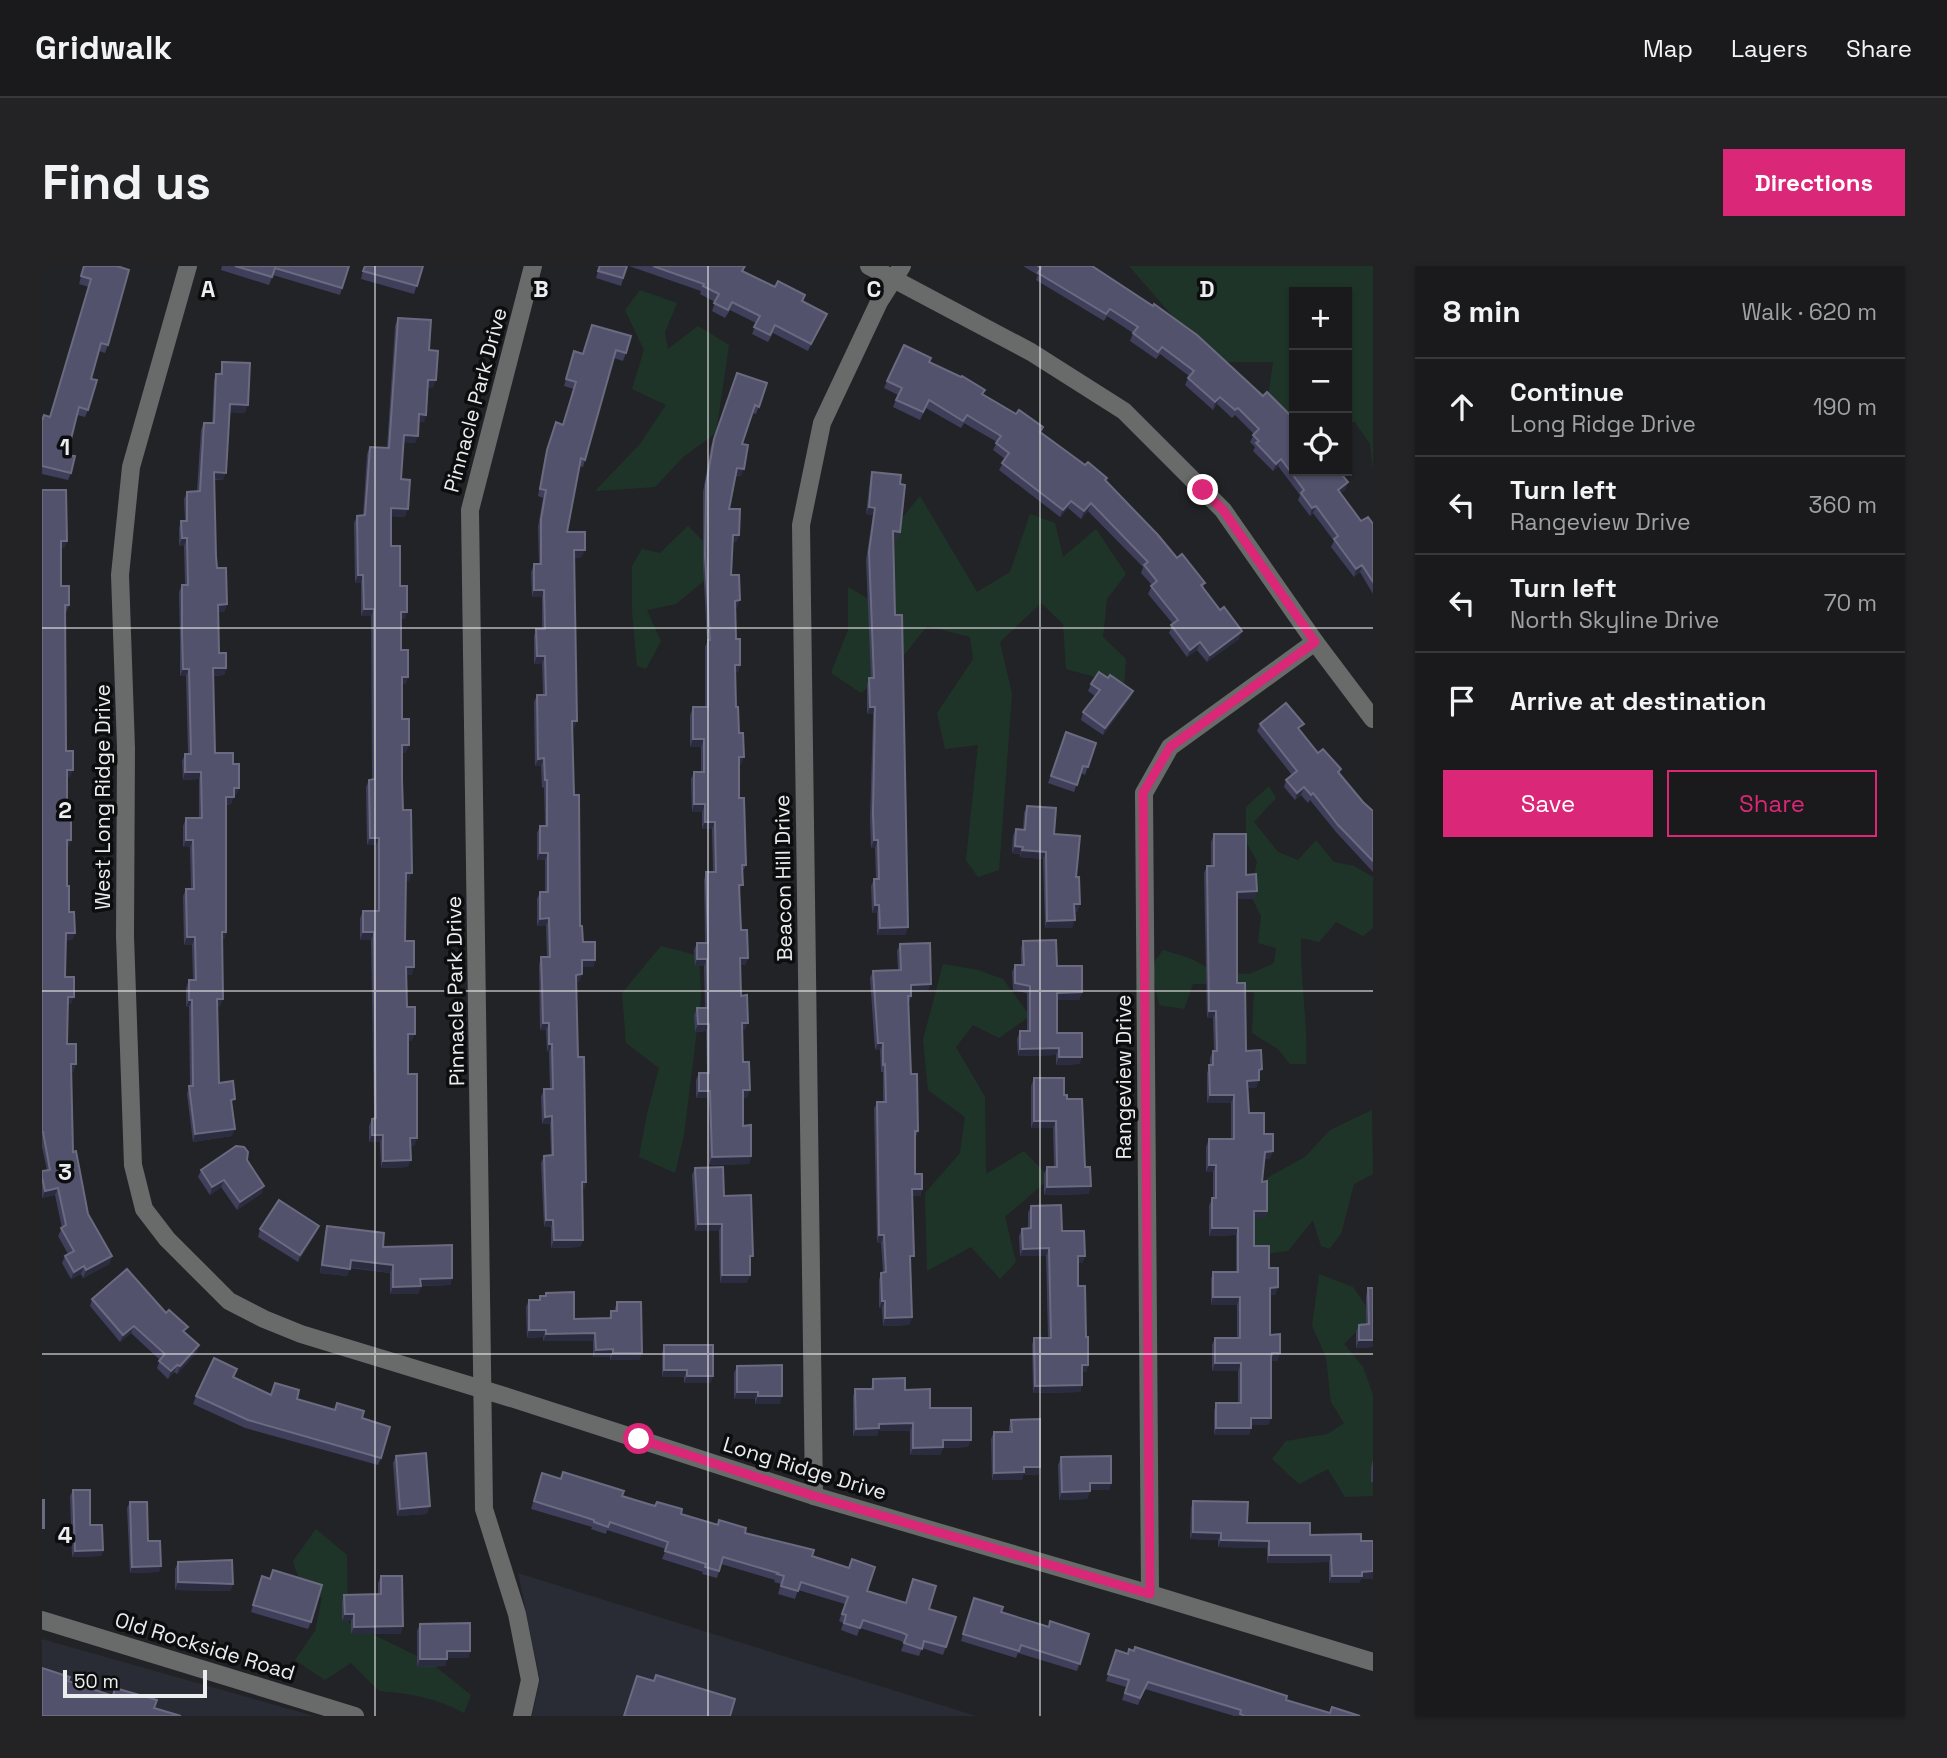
<!DOCTYPE html>
<html lang="en">
<head>
<meta charset="utf-8">
<style>
	body { margin:0; font-family:"Space Grotesk",sans-serif; background:#232325; color:#f1f3f6 }
	.controls { position:absolute; right:21px; top:21px; display:grid; overflow:hidden; border-radius:0px; box-shadow:0 2px 5px #0004 }
	.controls button { width:63px; height:63px; display:grid; place-items:center; padding:0; border:0; border-bottom:2px solid #38383b; background:#1a1a1c; color:#f1f3f6; font:35px sans-serif }
	.scale { position:absolute; left:21px; bottom:18px; width:144px; box-sizing:border-box; padding-left:7px; border:4px solid #ecedef; border-top:0; font-size:19px; line-height:24px; white-space:nowrap; color:#ecedef; -webkit-text-stroke:5px #0c0d0e; paint-order:stroke }
	.stop { position:absolute; width:21px; height:21px; margin:-16px; border:5px solid #db2777; border-radius:50%; background:#fff }
	.stop.end { background:#db2777; border-color:#fff; box-shadow:0 2px 7px #0008 }
	.list { margin:0; padding:0; list-style:none }
	h2 { display:flex; justify-content:space-between; align-items:center; height:91px; margin:0; padding:0 28px; font-size:30px }
	h2 small { font-size:23px; font-weight:400; color:#9fa1a3 }
	.list li { display:grid; grid-template-columns:46px 1fr auto; gap:21px; align-items:center; box-sizing:border-box; height:98px; padding:0 28px; border-top:2px solid #38383b }
	.list b { display:block; font-size:26px; white-space:nowrap }
	.list p { margin:0; font-size:23px; white-space:nowrap; color:#9fa1a3 }
	.list em { font-size:23px; font-style:normal; color:#9fa1a3 }
	.actions { display:flex; gap:14px; padding:21px 28px }
	.actions a { flex:1; padding:16px 0; border:2px solid #db2777; border-radius:0px; text-align:center; font-size:24px; color:#db2777 }
	.actions .main { background:#db2777; color:#fff }
	.icon { flex:none; width:38px; height:38px; fill:none; stroke:currentColor; stroke-width:2; stroke-linecap:round; stroke-linejoin:round }
	.map { position:relative; flex:none; width:1331px; height:1450px; overflow:hidden; border-radius:0px }
	header { display:flex; align-items:center; gap:42px; box-sizing:border-box; height:98px; padding:0 35px; background:#1a1a1c; border-bottom:2px solid #38383b }
	header strong { font-size:33px }
	nav { display:flex; gap:38px; margin-inline-start:auto; font-size:24px }
	.intro { display:flex; align-items:center; justify-content:space-between; box-sizing:border-box; height:168px; padding:0 42px }
	h1 { margin:0; font-size:49px }
	.button { padding:18px 32px; border-radius:0px; background:#db2777; color:#fff; font-size:24px; font-weight:700 }
	main { display:flex; gap:42px; padding:0 42px }
	aside { flex:1; background:#1a1a1c; border-radius:0px; box-shadow:0 2px 5px #0004 }
	.map>svg:first-child { display:block }
	.built { fill:#292c34 }
	.green { fill:#1f3429 }
	.lines { fill:none; stroke-linecap:round; stroke-linejoin:round }
	.minor { stroke:#696b6a; stroke-width:18 }
	.wall { fill:#3f3f5c }
	.shaded-wall { fill:#2c2c40 }
	.building { fill:#52526c; stroke:#6a6a80; stroke-width:2 }
	.route { stroke:#db2777; stroke-width:9 }
	.grid { fill:none; stroke:#ecedef; stroke-width:2; stroke-opacity:0.55 }
	.labels { text-anchor:middle; dominant-baseline:central; stroke-width:7; stroke-linejoin:round; paint-order:stroke }
	.street-label { font-size:21px; fill:#ecedef; stroke:#0c0d0e }
	.grid-label { font-size:23px; text-anchor:middle; font-weight:bold; fill:#ecedef; stroke:#0c0d0e; stroke-width:7; stroke-linejoin:round; paint-order:stroke }
</style>
</head>
<body>
<header>
<strong>Gridwalk</strong>
<nav><a>Map</a><a>Layers</a><a>Share</a></nav>
</header>
<div class="intro"><h1>Find us</h1><a class="button">Directions</a></div>
<main>
<div class="map">
<svg width="1331" height="1450" viewBox="0 0 1331 1450">
	<rect width="100%" height="100%" fill="#222326"/>
	<g class="built">
		<path d="M476,1307L934,1450H490L498,1414Z"/>
		<path d="M0,1373L272,1450H0Z"/>
	</g>
	<g class="green">
		<path d="M1087,0H1331V205L1328,178L1313,156L1305,157V26H1252V152L1226,131L1231,96H1180L1140,61Z"/>
		<path d="M598,24L635,37L623,66L626,83L656,60L687,79L674,167L641,191L613,221L553,225L598,178L624,139L590,123L602,84L583,44Z"/>
		<path d="M878,230L935,326L968,306L988,248L1013,257L1021,291L1054,263L1084,308L1065,333L1061,371L1084,393L1082,419L1024,403L1021,358L999,337L958,376L970,428L957,604L936,611L924,594L936,479L903,483L895,447L931,393L928,371L885,360L856,397L819,427L789,407L806,364V321L845,344L832,286Z"/>
		<path d="M646,260L670,284L664,313L634,338L605,344L619,375L604,403L595,400L590,345V300L600,283L618,287Z"/>
		<path d="M1227,520L1234,532L1212,556L1236,586L1256,594L1274,574L1292,596L1312,600L1331,611V662L1321,670L1294,656L1277,676L1259,672C1258,714 1266,755 1264,798H1248L1236,783L1210,767L1212,727L1180,718H1151L1142,743L1117,739L1109,700L1121,684L1150,693L1174,706L1208,708L1232,697L1234,682L1216,677L1219,650L1208,628L1215,595L1204,576V541Z"/>
		<path d="M619,680L657,690L659,731L642,869L633,907L597,891L605,848L617,802L584,777L580,727Z"/>
		<path d="M901,698L936,704L961,713L988,750L957,772L931,759L914,781L943,831L944,908L982,885L1008,912L963,951L974,996L958,1013L929,981L885,1005L883,927L918,887L923,851L886,824L881,774Z"/>
		<path d="M1330,844L1331,908L1312,918L1299,968L1287,983L1279,980L1271,954L1246,985L1204,990L1199,974L1219,943L1225,912L1263,891L1288,864Z"/>
		<path d="M1277,1008L1311,1021L1330,1049L1302,1078L1321,1101L1331,1129V1230L1303,1231L1286,1203L1257,1218L1230,1193L1244,1175L1286,1168L1302,1157L1289,1136L1284,1091L1270,1060Z"/>
		<path d="M274,1263L305,1289L306,1356L389,1397L429,1429L422,1447C395,1432 368,1427 337,1425L309,1397L283,1414L253,1394L273,1365L280,1332L259,1319L251,1295Z"/>
	</g>
	<g class="lines">
		<g class="minor">
			<path d="M146,0L89,201L78,309L84,482L83,670L91,899L102,943L125,973L187,1035L222,1053L259,1068L472,1133L772,1230L1108,1328L1331,1396"/>
			<path d="M827,0L989,86L1082,145L1181,244L1273,376L1331,453"/>
			<path d="M772,1230L759,259L780,157L837,36L860,0"/>
			<path d="M1108,1328L1102,527L1128,481L1273,376"/>
			<path d="M0,1354L313,1450"/>
			<path d="M480,1450L488,1414L475,1348L442,1243L428,244L491,0"/>
		</g>
	</g>
	<g class="wall">
		<path d="M42,0H75L66,79L63,87L57,85L49,113L46,144L43,151L35,149L25,189L29,207L26,214L0,208V153L8,151L47,21L37,18Z"/>
		<path d="M180,0H307L298,29L231,9L227,19L179,4Z"/>
		<path d="M322,0H381L372,28L319,13Z"/>
		<path d="M553,0H585L579,20L554,12L557,1Z"/>
		<path d="M587,0H703L701,5L760,35L782,55L766,85L731,67L726,76L710,68L714,57L688,44L683,52L670,45L673,36L658,28L659,25Z"/>
		<path d="M981,0H1050L1306,216L1303,224L1298,227L1319,255L1331,258V328L1318,306L1312,311L1289,281L1292,275L1271,247L1268,250L1256,234L1258,229L1236,200L1231,205L1211,185L1213,181L1208,176L1212,168L1193,149L1190,152L1175,138L1171,144L1143,119L1147,110L1118,88L1114,93L1088,75L1091,67L1065,50L1062,55L994,14L996,9Z"/>
		<path d="M356,52L387,84L391,122L386,121L382,156H377L373,177L362,176L359,213L363,251L349,250V280L358,320L363,353H359V384L364,418H360V453L364,487H360L361,544L367,615H364L363,675L370,709H364L365,741L370,775H366V808L373,879L368,880L366,901L339,902L338,876H327V860L330,853L332,852L329,674H318V652L321,645H334V579H325L324,521L327,514L330,513L329,350H319V317H313L312,257L315,250L321,249L325,188L328,181L345,182L353,60Z"/>
		<path d="M550,59L584,87L581,95L572,92L543,194L541,201L537,200L525,266L540,291L532,292V463H530L532,529L538,660L541,676L553,694L551,701H540L537,716H534L536,791L544,916L542,923H540L541,974L538,981L509,982V961H502L499,897L502,890L509,889L508,858H500L499,831L502,823H508L507,786H505L504,764H498L497,699L499,691H505L504,660H495V633L498,626H503V594H495V567L498,560H503L502,521L500,522L499,500H493L492,436L495,429H501L500,397L492,398V370L494,363H500V331H490L489,306L492,298H497L496,261L501,232L496,230L503,191L514,156L521,159L532,123L522,120L532,85L541,87Z"/>
		<path d="M180,96L203,147L187,146L181,214H172L174,290L175,302L185,338L182,346H176L177,387L184,402L182,409L171,410L173,487L191,498L197,522L194,529H192L189,538L184,539V666L182,673H180L178,741H175L177,817L191,841H190V870L151,876L145,828L147,820H148L147,741H144V722L147,714H151L150,679H142L141,630L144,623H149L148,581H141V560L144,552H157V513L141,514L140,495L143,488H146L144,410H138V374L137,326L140,319H143L142,280H137V262L139,255H143L142,233L145,226L155,225L159,164L162,157H170L172,115L174,108H178Z"/>
		<path d="M888,96L999,166L1043,199L1065,212L1064,215L1135,292L1163,317L1161,322L1197,373L1165,396L1155,384L1145,391L1127,367L1131,358L1106,328L1110,319L1099,307L1101,301L1046,245L1039,253L1026,242L1018,251L957,204L963,193L951,184L955,176L922,157L919,162L884,142L878,154L851,141L856,129L842,122L845,115Z"/>
		<path d="M695,107L725,117L714,148L710,147L700,178L699,210H693L687,243L697,269L694,276H690L689,309L695,342H693L694,373L698,399L696,406H693L694,441L699,499H697V532L704,599L700,607L698,626L699,664L706,692L703,699H698L699,730L703,764H701V796L705,832H701V860L709,890L707,898L667,899L666,832H654V814L657,807H665L664,765L653,766L652,749L655,742H663L662,700H653L652,684L655,677H663L662,614L664,606H671L670,563H660V546H650L649,513L652,506H659V481H648V449L651,441H663V381L665,376L661,298V226L669,180Z"/>
		<path d="M830,206L858,218V266L855,273H851L853,349L866,661L863,669H835V647H830L829,620L832,613H834L833,582H829L828,554L831,448H825V419L827,412H829L824,294L831,249L824,248L828,214Z"/>
		<path d="M0,224L25,275L22,282H19V320L27,339L24,347H23L24,485L28,511H25V554L27,581H25V620L27,646L33,667L30,674H24L23,711L29,738H26L25,778L34,798L31,806H29L31,886L46,948L70,990L67,998L41,1012L39,1008L29,1013L20,997L23,990L26,988L16,970L20,962L13,929L0,932V905L5,904L0,881Z"/>
		<path d="M1066,412L1091,425L1088,432L1061,469L1039,454L1041,446L1053,430L1046,425L1049,418Z"/>
		<path d="M1218,458L1259,465L1276,487L1299,503L1297,508L1321,536L1331,545V606L1294,566L1268,534L1266,537L1259,529L1253,534L1242,521L1244,514L1250,509L1215,465Z"/>
		<path d="M1024,466L1054,477L1043,509L1039,507L1032,526L1006,517Z"/>
		<path d="M985,540L1012,568L1034,611L1038,638L1035,646H1032L1030,662H1003L1001,593L978,591V588L970,587L971,570L974,563L981,564L982,547Z"/>
		<path d="M1172,568L1204,609L1215,625L1212,633H1195V717L1204,785L1217,811L1214,822H1206L1207,847L1222,868L1228,893H1222L1220,916L1225,945L1223,952H1212V980L1227,1002L1236,1021L1233,1029H1228V1069L1238,1087L1235,1095H1229V1152L1226,1159H1209L1207,1169H1172V1145L1174,1137H1196V1105H1170V1079L1173,1072H1195V1039H1169V1013L1171,1006H1194V969L1167,970V940L1170,932H1171V906H1164V881L1167,873H1189V837H1165V807L1168,799V792L1171,785H1172L1171,752H1165L1162,607L1165,600H1169V576Z"/>
		<path d="M981,675L1015,700L1040,726L1037,734H1015V767L1038,798L1014,799V789L976,790L975,773L978,765H985V727L971,724L970,706L973,699H979V682Z"/>
		<path d="M858,678L886,725L869,726V730L867,737L869,808L876,865L873,873V908L880,923L878,930H870L869,997H868L870,1051L867,1059L841,1060L840,1042H837V1014L839,1007L841,1006L839,977H835L832,843L835,836H841V806H839L838,784H833L828,712L831,705L856,704L855,685Z"/>
		<path d="M992,812L1022,829L1025,833L1049,920L1046,928L1002,929V908L1005,901H1012L1011,862H989V820Z"/>
		<path d="M205,894L220,927L195,944L179,921L168,929L156,911L159,904Z"/>
		<path d="M653,902L682,930L708,998L705,1017H678L677,965H653L650,909Z"/>
		<path d="M989,940L1020,965L1043,990L1040,997H1036V1020L1044,1071L1046,1099L1044,1106H1040V1119L1038,1126L991,1127L990,1079L992,1072H1006L1004,990H978L977,970L980,963H986V947Z"/>
		<path d="M285,960L341,981L410,1012L408,1019L379,1020L376,1028H348V1007L308,1002L305,1010L278,1007L283,967Z"/>
		<path d="M218,963L274,967L256,996L216,971Z"/>
		<path d="M1326,1022H1331V1081L1314,1082V1066L1317,1059L1324,1058V1030Z"/>
		<path d="M504,1027L532,1053L567,1052L569,1045H572L575,1036L600,1087L597,1094H568V1091H551V1075H501V1071L485,1072L484,1041L487,1034H497L498,1030H503Z"/>
		<path d="M50,1033L124,1047L143,1067L157,1079L154,1087L135,1108L132,1106L126,1113L115,1102L118,1094L89,1067L78,1076L48,1040Z"/>
		<path d="M622,1079L669,1117H642V1111H620V1087Z"/>
		<path d="M695,1100L738,1138H713V1133H692V1107Z"/>
		<path d="M192,1111L229,1129L255,1133L320,1152L339,1192L336,1199L203,1162L151,1138L154,1130Z"/>
		<path d="M831,1113L863,1124L888,1142L926,1181L901,1182L898,1189H868V1165H836L835,1170H811V1131L813,1123H829Z"/>
		<path d="M969,1154L998,1201L996,1209H981L980,1214H950L949,1173L952,1166H967V1161Z"/>
		<path d="M354,1190L385,1248L355,1250L351,1197Z"/>
		<path d="M1019,1191L1069,1217L1067,1224H1048L1045,1233L1017,1234L1016,1199Z"/>
		<path d="M1331,1194V1216H1329V1201Z"/>
		<path d="M500,1207L703,1267L770,1290L825,1325L914,1351L901,1389L880,1382L877,1390L859,1385L862,1377L859,1375L818,1362L815,1370L799,1364L801,1357L797,1355L803,1338L756,1324L753,1333L736,1328L739,1318L732,1316L733,1314L679,1298L675,1312L660,1308L661,1306L620,1293L624,1283L565,1264L564,1268L549,1263L550,1261L489,1243Z"/>
		<path d="M31,1224L48,1259L61,1284L59,1290L30,1291L28,1230Z"/>
		<path d="M1151,1235L1205,1257L1268,1269L1319,1275H1331V1313H1319L1317,1317H1287V1296L1225,1297V1282L1176,1281V1274L1148,1273L1149,1242Z"/>
		<path d="M88,1236L106,1275L117,1306L88,1307L85,1242Z"/>
		<path d="M136,1296L191,1318L188,1325L133,1324V1303Z"/>
		<path d="M339,1310L361,1360L358,1368H309V1355H300V1336L302,1329L336,1328V1317Z"/>
		<path d="M228,1312L269,1356L266,1363L209,1346L217,1317Z"/>
		<path d="M932,1332L959,1346L1007,1361L1047,1368L1035,1405L976,1387L974,1392L919,1375Z"/>
		<path d="M378,1358L428,1385L426,1392H405L403,1400L375,1401V1365Z"/>
		<path d="M1074,1384L1288,1447L1318,1450H1192L1103,1423L1096,1439L1080,1434L1084,1421L1064,1415Z"/>
	</g>
	<g class="shaded-wall">
		<path d="M785,48L782,55L766,85L769,78Z"/>
		<path d="M386,114H394L391,122L383,121Z"/>
		<path d="M1178,131L1175,138L1171,144L1173,136Z"/>
		<path d="M188,138L206,139L203,147L185,146Z"/>
		<path d="M377,148L384,149L382,156H374Z"/>
		<path d="M362,169L376,170L373,177L360,176Z"/>
		<path d="M1239,193L1236,200L1231,205L1234,198Z"/>
		<path d="M695,202L702,203L699,210L692,209Z"/>
		<path d="M172,206L184,207L181,214L169,213Z"/>
		<path d="M1306,216L1303,224L1293,231L1296,224Z"/>
		<path d="M1029,235L1026,242L1018,251L1021,244Z"/>
		<path d="M1049,237L1046,245L1039,253L1042,245Z"/>
		<path d="M1274,240L1271,247L1268,250L1270,242Z"/>
		<path d="M827,241L833,242L831,249L824,248Z"/>
		<path d="M349,242L366,243L363,251L346,250Z"/>
		<path d="M851,265L858,266L855,273H848Z"/>
		<path d="M691,269H697L694,276H688Z"/>
		<path d="M140,272H145L142,280H137Z"/>
		<path d="M19,275H25L22,282H17Z"/>
		<path d="M532,284H543L540,291L529,292Z"/>
		<path d="M1320,299L1318,306L1312,311L1314,303Z"/>
		<path d="M316,309H321L319,317H313Z"/>
		<path d="M492,324H502L500,331H490Z"/>
		<path d="M698,334L695,342H690L693,335Z"/>
		<path d="M185,338L182,346H173L176,339Z"/>
		<path d="M322,343H332L329,350H319Z"/>
		<path d="M359,346H365L363,353H356Z"/>
		<path d="M1200,365L1197,373L1165,396L1168,389Z"/>
		<path d="M1158,376L1155,384L1145,391L1148,384Z"/>
		<path d="M495,390H503L500,397L492,398Z"/>
		<path d="M693,399H698L696,406H691Z"/>
		<path d="M171,402H184L182,409L168,410Z"/>
		<path d="M141,403H147L144,410H138Z"/>
		<path d="M360,411H366L364,418H357Z"/>
		<path d="M1091,425L1088,432L1061,469L1063,462Z"/>
		<path d="M828,441H833L831,448H825Z"/>
		<path d="M530,455H535L532,463H527Z"/>
		<path d="M651,473H662L659,481H648Z"/>
		<path d="M360,479H367L364,487H358Z"/>
		<path d="M697,491H702L699,499H694Z"/>
		<path d="M502,492L499,500H493L496,493Z"/>
		<path d="M25,504H31L28,511H22Z"/>
		<path d="M143,506H159L157,513L141,514Z"/>
		<path d="M1262,521L1259,529L1253,534L1255,527Z"/>
		<path d="M192,522H197L194,529H189Z"/>
		<path d="M184,531H192L189,538L181,539Z"/>
		<path d="M652,538H663L660,546H650Z"/>
		<path d="M663,556H673L670,563H660Z"/>
		<path d="M328,572H337L334,579H325Z"/>
		<path d="M25,574H29L27,581H22Z"/>
		<path d="M144,574H151L148,581H141Z"/>
		<path d="M832,574H836L833,582H829Z"/>
		<path d="M973,580L981,581L978,588L970,587Z"/>
		<path d="M980,584L1004,586L1001,593L978,591Z"/>
		<path d="M498,587H506L503,594H495Z"/>
		<path d="M364,607H370L367,615H361Z"/>
		<path d="M1215,625L1212,633H1192L1195,626Z"/>
		<path d="M1032,638H1038L1035,646H1029Z"/>
		<path d="M833,639H837L835,647H830Z"/>
		<path d="M507,652L504,660H495L498,653Z"/>
		<path d="M1033,654L1030,662H1003L1005,655Z"/>
		<path d="M866,661L863,669H835L838,662Z"/>
		<path d="M180,666H184L182,673H177Z"/>
		<path d="M321,666H332L329,674H318Z"/>
		<path d="M24,667H33L30,674L21,675Z"/>
		<path d="M145,671H153L150,679H142Z"/>
		<path d="M698,692H706L703,699H695Z"/>
		<path d="M655,693H665L662,700H653Z"/>
		<path d="M540,694H553L551,701H537Z"/>
		<path d="M364,701H372L370,709H362Z"/>
		<path d="M540,708L537,716H531L534,709Z"/>
		<path d="M889,718L886,725L866,726L869,719Z"/>
		<path d="M1040,726L1037,734H1012L1015,727Z"/>
		<path d="M26,731H32L29,738H24Z"/>
		<path d="M175,733H181L178,741H172Z"/>
		<path d="M147,734H150L147,741H144Z"/>
		<path d="M1167,745H1174L1171,752H1165Z"/>
		<path d="M501,757H507L504,764H498Z"/>
		<path d="M700,757H706L703,764H698Z"/>
		<path d="M656,758H667L664,765L653,766Z"/>
		<path d="M366,768H373L370,775H363Z"/>
		<path d="M836,777H841L838,784H833Z"/>
		<path d="M507,778H510L507,786H505Z"/>
		<path d="M1017,782L1014,789L976,790L978,783Z"/>
		<path d="M1017,791H1040L1038,798L1014,799Z"/>
		<path d="M29,798H34L31,806H26Z"/>
		<path d="M1217,814L1214,822H1203L1205,815Z"/>
		<path d="M701,824H708L705,832H698Z"/>
		<path d="M657,825H668L666,832H654Z"/>
		<path d="M1168,829H1192L1189,837H1165Z"/>
		<path d="M510,850L508,858H500L503,851Z"/>
		<path d="M992,855H1014L1011,862H989Z"/>
		<path d="M193,863L190,870L151,876L153,868Z"/>
		<path d="M330,869H341L338,876H327Z"/>
		<path d="M368,872H375L373,879L365,880Z"/>
		<path d="M1231,885L1228,893H1220L1223,886Z"/>
		<path d="M709,890L707,898L667,899L670,891Z"/>
		<path d="M369,894L366,901L339,902L341,895Z"/>
		<path d="M1167,899H1174L1171,906H1164Z"/>
		<path d="M182,914L179,921L168,929L170,921Z"/>
		<path d="M540,916H544L542,923H537Z"/>
		<path d="M222,920L220,927L195,944L198,936Z"/>
		<path d="M1049,920L1046,928L1002,929L1005,921Z"/>
		<path d="M16,922L13,929L0,932L3,925Z"/>
		<path d="M870,923H880L878,930H867Z"/>
		<path d="M1212,945H1225L1223,952H1209Z"/>
		<path d="M504,954H511L509,961H502Z"/>
		<path d="M656,958H680L677,965H653Z"/>
		<path d="M277,960L274,967L256,996L258,989Z"/>
		<path d="M1170,962H1196L1194,969L1167,970Z"/>
		<path d="M837,969H842L839,977H835Z"/>
		<path d="M512,974H541L538,981L509,982Z"/>
		<path d="M1007,982L1004,990H978L981,983Z"/>
		<path d="M70,990L67,998L41,1012L44,1004Z"/>
		<path d="M1036,990H1043L1040,997H1033Z"/>
		<path d="M309,994L351,999L348,1007L306,1001Z"/>
		<path d="M280,999L308,1003L305,1010L278,1007Z"/>
		<path d="M42,1000L39,1008L29,1013L32,1006Z"/>
		<path d="M680,1009H708L705,1017H678Z"/>
		<path d="M410,1012L408,1019L376,1020L378,1013Z"/>
		<path d="M379,1020L376,1028H348L351,1021Z"/>
		<path d="M1236,1021L1233,1029H1226L1228,1022Z"/>
		<path d="M1171,1031H1198L1195,1039H1169Z"/>
		<path d="M840,1035H843L840,1042H837Z"/>
		<path d="M870,1051L867,1059L841,1060L843,1052Z"/>
		<path d="M92,1060L89,1067L78,1076L81,1069Z"/>
		<path d="M487,1064H504L501,1071L485,1072Z"/>
		<path d="M553,1067L551,1075H501L504,1068Z"/>
		<path d="M1317,1074H1331V1081L1314,1082Z"/>
		<path d="M157,1079L154,1087L135,1108L138,1100Z"/>
		<path d="M571,1083L568,1091H551L554,1084Z"/>
		<path d="M571,1087H600L597,1094H568Z"/>
		<path d="M1230,1087H1238L1235,1095H1227Z"/>
		<path d="M1173,1097H1199L1196,1105H1170Z"/>
		<path d="M135,1099L132,1106L126,1113L129,1105Z"/>
		<path d="M1040,1099H1046L1044,1106H1037Z"/>
		<path d="M622,1104H645L642,1111H620Z"/>
		<path d="M645,1110H671L669,1117H642Z"/>
		<path d="M1040,1119L1038,1126L991,1127L993,1120Z"/>
		<path d="M695,1126H716L713,1133H692Z"/>
		<path d="M716,1130H740L738,1138H713Z"/>
		<path d="M1209,1152H1229L1226,1159H1207Z"/>
		<path d="M871,1157L868,1165H836L835,1170H811L814,1163L837,1158Z"/>
		<path d="M1174,1162H1209L1207,1169H1172Z"/>
		<path d="M901,1174H929L926,1181L901,1182L898,1189H868L871,1182Z"/>
		<path d="M982,1201H998L996,1209H981L980,1214H950L952,1207Z"/>
		<path d="M1048,1217H1069L1067,1224H1045Z"/>
		<path d="M1048,1225L1045,1233L1017,1234L1020,1226Z"/>
		<path d="M388,1240L385,1248L355,1250L358,1243Z"/>
		<path d="M1151,1266L1179,1267L1176,1274L1148,1273Z"/>
		<path d="M1179,1274L1227,1275L1225,1282L1176,1281Z"/>
		<path d="M61,1284L59,1290L30,1291L33,1285Z"/>
		<path d="M1227,1289H1289L1287,1296L1225,1297Z"/>
		<path d="M119,1300L117,1306L88,1307L90,1301Z"/>
		<path d="M1331,1305V1313H1319L1317,1317H1287L1290,1310L1320,1306Z"/>
		<path d="M136,1316L191,1318L188,1325L133,1324Z"/>
		<path d="M303,1348H312L309,1355H300Z"/>
		<path d="M361,1360L358,1368H309L312,1361Z"/>
		<path d="M405,1385H428L426,1392H402Z"/>
		<path d="M378,1393H405L403,1400L375,1401Z"/>
	</g>
	<g class="building">
		<path d="M42,0H75L87,4L66,79L59,77L49,113L55,114L46,144L37,141L25,189L33,190L29,207L0,200V155L2,149L8,151L49,13L39,10Z"/>
		<path d="M193,0H307L300,22L233,2L230,11Z"/>
		<path d="M323,0H381L375,20L321,5Z"/>
		<path d="M558,0H585L581,12L556,5Z"/>
		<path d="M611,0H703L700,5L733,21L736,15L763,29L760,35L785,48L769,78L733,59L728,69L712,61L718,50L690,36L686,44L672,37L677,28L661,20L662,18Z"/>
		<path d="M996,0H1050L1111,40L1112,38L1155,69L1221,130L1225,126L1252,153V205H1297L1306,216L1296,224L1319,255L1326,251L1331,258V316L1320,299L1314,303L1292,273L1296,270L1274,240L1270,242L1259,227L1262,224L1239,193L1234,198L1214,177L1217,175L1211,169L1217,163L1196,142L1193,144L1178,131L1173,136L1146,112L1152,105L1120,81L1116,86L1091,67L1096,61L1068,43L1064,48L996,7L999,2Z"/>
		<path d="M356,52L389,54L387,84L396,85L394,114H386L384,149L377,148L376,170L362,169L359,213L368,214L366,243L349,242V280H358V320H365V346H359V384H366V411H360V453H367V479H360V513L361,544H369L370,607H364L363,675H372V701H364L365,741H373V768H366V808H375V872H368L369,894L341,895V869H330V853L334,852L332,666H321V645H337V572H328L327,514L333,513L332,343H322L321,309H316L315,250L323,249L328,181L347,182Z"/>
		<path d="M550,59L589,70L584,87L574,84L543,194L539,192L525,266H543V284H532L535,455H530L532,529H537L538,660H540L541,676H553V694H540V708L534,709L536,791H542L544,916H540L541,974H512L511,954H504L502,890L511,889L510,850L503,851L502,823H511L510,778H507V757H501L500,718L499,691H508L507,652L498,653V626H506V587H498V560H505V514H503L502,492L496,493L495,429H504L503,390H495L494,363H503L502,324H492V298H499V253L504,224L498,223L505,184L514,156L521,159L534,116L524,113L532,85L541,88Z"/>
		<path d="M862,79L889,92L887,96L919,111L920,110L943,124L940,128L974,148L977,144L1001,161L998,166L1043,199L1046,196L1065,212L1063,214L1116,269L1135,292L1140,288L1163,317L1159,319L1178,344L1182,341L1200,365L1168,389L1158,376L1148,384L1129,359L1136,354L1109,320L1115,315L1102,299L1106,296L1049,237L1042,245L1029,235L1021,244L960,197L967,187L954,177L959,170L925,149L921,155L887,134L881,146L854,134L860,122L845,115Z"/>
		<path d="M180,96L208,97L206,139L188,138L184,207L172,206L174,290L175,302H184L185,338L176,339L177,387H184V402H171L173,487H191V498H197V522H192V531H184V666H180L181,733H175L177,817L191,815L193,833L189,834L193,863L153,868L147,820H151L150,734H147V714H154L153,671H145L144,623H152L151,574H144V552H160L159,506H143V488H149L147,403H141L140,367V319H146L145,272H140L139,255H145V226L158,225L162,157H172L174,108H180Z"/>
		<path d="M695,107L725,117L717,141L713,139L700,178L706,179L702,203L695,202L687,243H698L697,269H691L689,309H697L698,334L693,335L694,373H698V399H693L694,441H696L697,467H701L702,491H697V532H702L704,599H700L701,619H697L699,664H705L706,692H698L699,730L705,729L706,757H700L701,796H707L708,824H701V860L709,859V890L670,891L668,825H657V807H667V758H656L655,742H666L665,693H655V677H666L664,606H674L673,556H663V538H652V506H662V473H651V441H666V374H668L663,290L664,219L672,173Z"/>
		<path d="M830,206L859,209L858,218L863,219L858,266L851,265L853,349H860L866,661L838,662L837,639H833L832,613H837L836,574H832L831,547L833,441H828L827,412H832L827,286L833,242L827,241Z"/>
		<path d="M0,224H24L25,275H19V320H27V339H23L24,485H31V504H25V554H29V574H25V620H27V646H32L33,667H24L23,711H32V731H26L25,778H34V798H29L31,886L34,885L46,948L70,990L44,1004L42,1000L32,1006L23,990L32,985L19,962L24,959L16,922L3,925L0,911V905L8,904L1,866H0Z"/>
		<path d="M1057,406L1066,412L1068,409L1091,425L1063,462L1041,446L1058,424L1049,418Z"/>
		<path d="M1244,437L1262,458L1256,462L1276,487L1281,483L1299,503L1296,506L1321,536L1331,545V595L1296,559L1271,527L1269,529L1262,521L1255,527L1244,514L1255,505L1218,458Z"/>
		<path d="M1024,466L1054,477L1046,501L1041,500L1035,519L1009,510Z"/>
		<path d="M985,540L1014,542L1012,568L1038,570L1034,611H1037L1038,638H1032L1033,654L1005,655L1004,586L980,584L981,581L973,580L974,563L983,564Z"/>
		<path d="M1172,568H1204V609L1214,608L1215,625L1195,626V717H1203L1204,785L1219,784L1220,803L1217,804V814L1205,815L1207,847H1222V868H1231V885L1223,886L1220,916L1225,915V945H1212V980H1227V1002H1236V1021L1228,1022V1069L1238,1068V1087H1230L1229,1091V1152H1209V1162H1174V1137H1199V1097H1173V1072H1198V1031H1171V1006H1196V962H1170V932H1174V899H1167V873H1192V829H1168L1167,799H1171V785H1175L1174,745H1167L1165,600H1172Z"/>
		<path d="M1014,674L1015,700H1040V726L1015,727V767H1040V791H1017V782L978,783V765H988V720L973,717V699H982L981,675Z"/>
		<path d="M888,677L889,718L869,719V730H866L869,808H875L876,865H873V908H880V923H870L872,990H868L870,1051L843,1052V1035H840L839,1007L844,1006L842,969H837L835,836H844L843,798L841,799V777H836L831,705L859,704L858,678Z"/>
		<path d="M992,812H1022V829H1025V833H1040L1043,901H1048L1049,920L1005,921V901H1015L1014,855H992Z"/>
		<path d="M194,880L202,881L206,886L205,894L222,920L198,936L182,914L170,921L159,904Z"/>
		<path d="M681,901L682,930L709,929L711,990H708V1009H680V958H656L653,902Z"/>
		<path d="M237,934L277,960L258,989L218,963Z"/>
		<path d="M1019,939L1020,965H1042L1043,990H1036V1020H1043L1044,1071H1046V1099H1040V1119L993,1120L992,1072H1009L1007,982L981,983L980,963L989,962V940Z"/>
		<path d="M285,960L342,967L341,981L410,979V1012L378,1013L379,1020L351,1021V999L309,994L308,1003L280,999Z"/>
		<path d="M85,1003L124,1047L127,1044L146,1061L141,1065L157,1079L138,1100L135,1099L129,1105L117,1095L123,1088L92,1060L81,1069L50,1033Z"/>
		<path d="M1326,1022H1331V1074H1317V1059L1327,1058Z"/>
		<path d="M532,1026V1053L569,1052V1045H575V1036H599L600,1087H571V1083L554,1084L553,1067L504,1068V1064H487V1034H498V1030H504V1027Z"/>
		<path d="M622,1079H671V1110H645V1104H622Z"/>
		<path d="M172,1092L195,1103L191,1111L229,1129L233,1117L257,1124L255,1133L293,1144L295,1137L322,1145L320,1152L348,1161L339,1192L206,1154L154,1130Z"/>
		<path d="M740,1099V1130H716V1126H695V1100Z"/>
		<path d="M863,1112V1124L888,1123V1142H929V1174H901V1181L871,1182V1157L837,1158V1162L814,1163L813,1123H831V1113Z"/>
		<path d="M998,1153V1201H982V1206L952,1207V1166H970L969,1154Z"/>
		<path d="M384,1187L388,1240L358,1243L354,1190Z"/>
		<path d="M1069,1190V1217H1048V1225L1020,1226L1019,1191Z"/>
		<path d="M521,1206L582,1225L580,1230L613,1240L615,1236L640,1243L639,1248L676,1259L677,1254L704,1262L703,1267L772,1284L770,1290L807,1302L810,1293L833,1301L825,1325L864,1337L871,1313L894,1320L887,1343L914,1351L904,1381L882,1375L880,1383L862,1377L865,1369L861,1367L821,1354L818,1362L802,1357L804,1349L800,1348L806,1331L759,1316L756,1325L739,1320L742,1310L735,1308L736,1307L681,1291L677,1305L663,1301L664,1298L623,1285L626,1276L568,1256L566,1261L552,1256V1254L492,1235L500,1207L519,1213Z"/>
		<path d="M31,1224H48V1259H60L61,1284L33,1285Z"/>
		<rect x="0" y="1234" width="2" height="28"/>
		<path d="M1151,1235L1206,1236L1205,1257H1268V1269L1319,1268V1275H1331V1305L1320,1306V1310H1290L1289,1289H1227V1275L1179,1274V1267L1151,1266Z"/>
		<path d="M88,1236H105L106,1275H118L119,1300L90,1301Z"/>
		<path d="M190,1294L191,1318L136,1316V1296Z"/>
		<path d="M231,1304L280,1319L269,1356L211,1339L220,1310L228,1313Z"/>
		<path d="M339,1310H360L361,1360L312,1361V1348H303L302,1329L339,1328Z"/>
		<path d="M932,1332L961,1341L959,1346L1007,1361L1008,1355L1047,1368L1038,1398L979,1379L977,1385L921,1368Z"/>
		<path d="M428,1357V1385H405V1393H378V1358Z"/>
		<path d="M1093,1381L1245,1430L1244,1434L1288,1447L1290,1441L1318,1450H1203L1198,1448L1199,1444L1106,1416L1098,1432L1083,1427L1087,1414L1066,1408L1074,1384L1086,1388L1087,1383L1092,1385Z"/>
		<path d="M0,1402L28,1411L26,1415L71,1430L73,1422L115,1434L112,1442L139,1450H0Z"/>
		<path d="M614,1409L693,1433L688,1450H582L595,1410L612,1415Z"/>
	</g>
	<g class="lines">
		<path class="route" d="M597,1173L772,1230L1108,1328L1101,527L1128,481L1273,376L1181,244L1161,224"/>
	</g>
	<path class="grid" d="M333,0V1450M666,0V1450M998,0V1450M0,362H1331M0,725H1331M0,1088H1331"/>
	<g class="labels">
		<g class="street-label">
			<text transform="translate(433 134) rotate(-75)">Pinnacle Park Drive</text>
			<text transform="translate(60 531) rotate(-90)">West Long Ridge Drive</text>
			<text transform="translate(741 612) rotate(-91)">Beacon Hill Drive</text>
			<text transform="translate(413 725) rotate(-91)">Pinnacle Park Drive</text>
			<text transform="translate(1081 811) rotate(-90)">Rangeview Drive</text>
			<text transform="translate(763 1202) rotate(17)">Long Ridge Drive</text>
			<text transform="translate(163 1380) rotate(17)">Old Rockside Road</text>
		</g>
	</g>
	<g class="grid-label">
		<text x="166" y="31">A</text>
		<text x="499" y="31">B</text>
		<text x="832" y="31">C</text>
		<text x="1165" y="31">D</text>
		<text x="23" y="189">1</text>
		<text x="23" y="552">2</text>
		<text x="23" y="914">3</text>
		<text x="23" y="1277">4</text>
	</g>
</svg>
<div class="controls">
<button>+</button>
<button>−</button>
<button><svg class="icon" aria-label="locate" viewBox="0 0 24 24"><circle cx="12" cy="12" r="6"/><path d="M12 2v4M12 18v4M2 12h4M18 12h4"/></svg></button>
</div>
<div class="scale">50 m</div>
<div class="stop" style="left:597px;top:1173px"></div>
<div class="stop end" style="left:1161px;top:224px"></div>
</div>
<aside>
<h2>8 min<small>Walk · 620 m</small></h2>
<ul class="list">
<li><svg class="icon" aria-label="ahead" viewBox="0 0 24 24"><path d="M12 20V5M6 11l6-6 6 6"/></svg><div><b>Continue</b><p>Long Ridge Drive</p></div><em>190 m</em></li>
<li><svg class="icon" aria-label="left" viewBox="0 0 24 24"><path d="M17 20v-9H6M10 6l-5 5 5 5"/></svg><div><b>Turn left</b><p>Rangeview Drive</p></div><em>360 m</em></li>
<li><svg class="icon" aria-label="left" viewBox="0 0 24 24"><path d="M17 20v-9H6M10 6l-5 5 5 5"/></svg><div><b>Turn left</b><p>North Skyline Drive</p></div><em>70 m</em></li>
<li><svg class="icon" aria-label="arrive" viewBox="0 0 24 24"><path d="M6 21V4h12l-3 4 3 4H6"/></svg><div><b>Arrive at destination</b></div></li>
</ul>
<div class="actions"><a class="main">Save</a><a>Share</a></div>
</aside>
</main>
</body>
</html>
